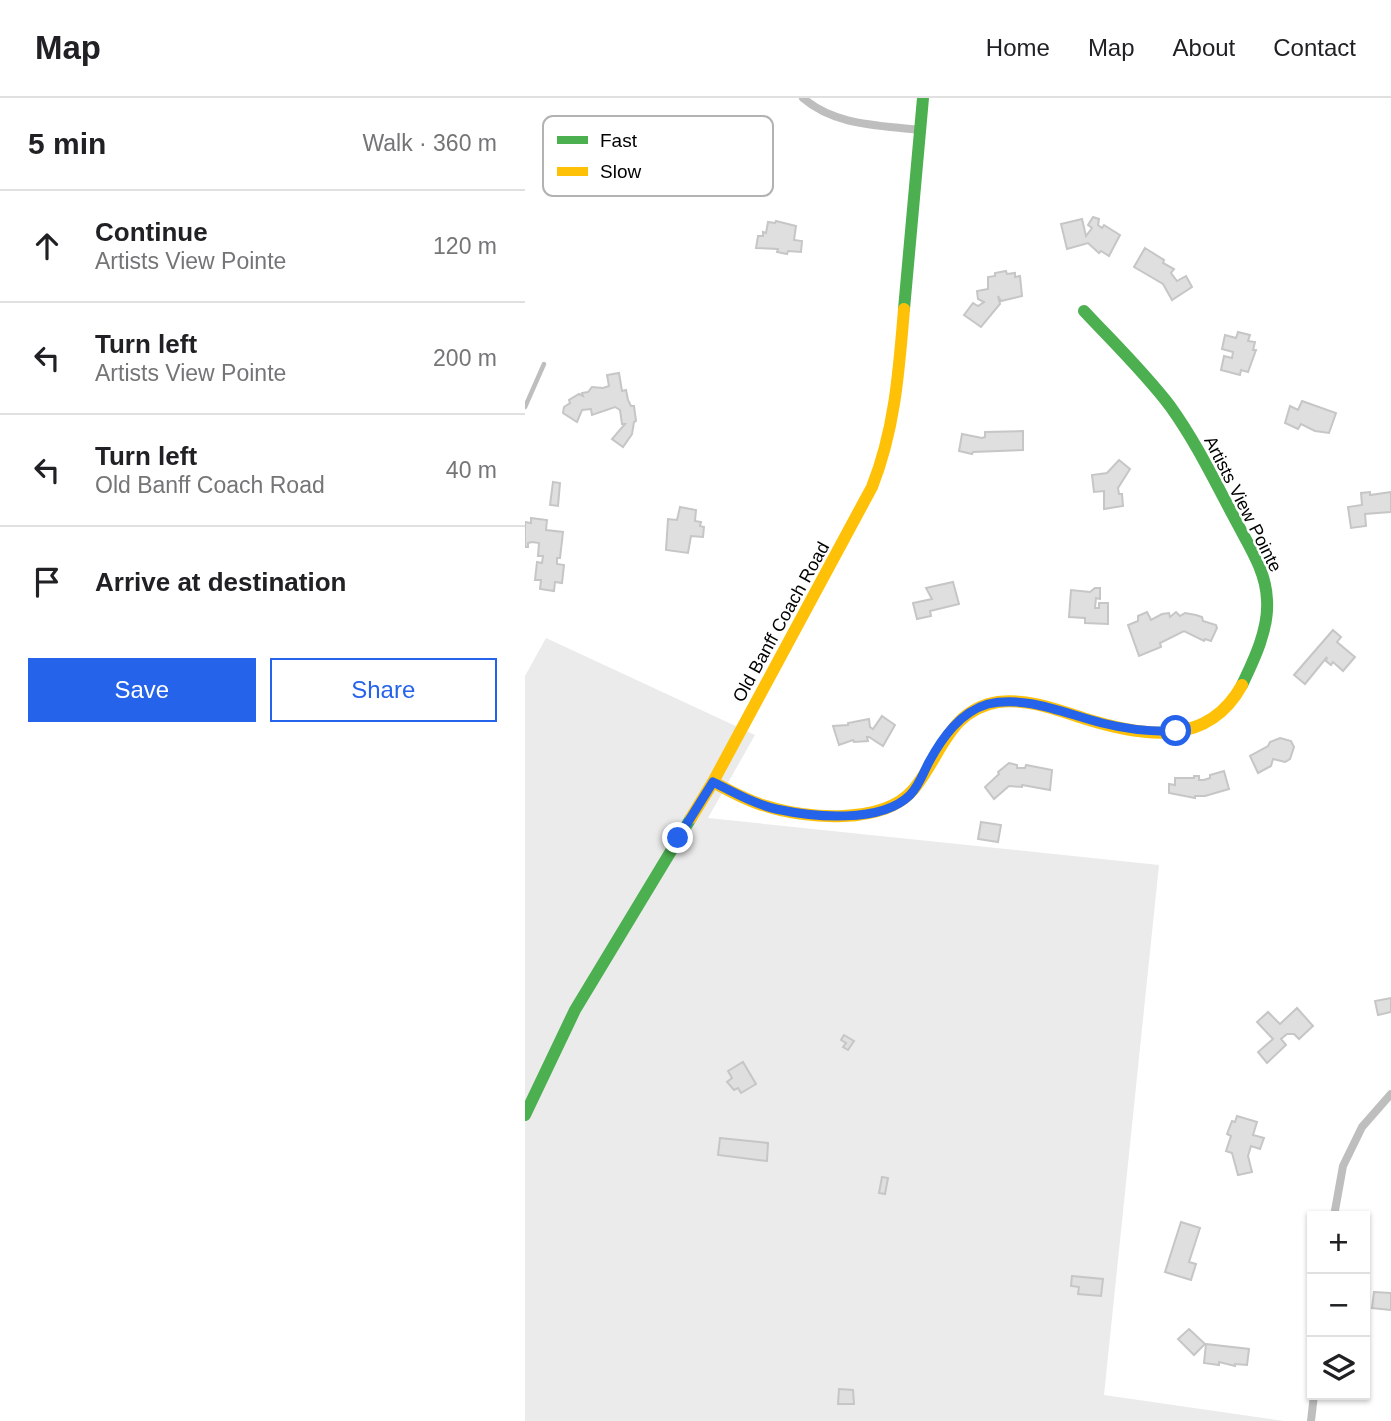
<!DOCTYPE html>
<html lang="en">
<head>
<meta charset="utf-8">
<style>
	body { margin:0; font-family:Arial,sans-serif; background:#f2f2f2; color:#202124 }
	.controls { position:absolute; right:21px; bottom:21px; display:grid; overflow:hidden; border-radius:0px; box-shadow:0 2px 5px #0004 }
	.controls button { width:63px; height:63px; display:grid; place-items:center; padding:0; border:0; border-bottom:2px solid #e0e0e0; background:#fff; color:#202124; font:35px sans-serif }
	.stop { position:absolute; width:21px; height:21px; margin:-16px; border:5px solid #2563eb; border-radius:50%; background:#fff }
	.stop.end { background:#2563eb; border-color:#fff; box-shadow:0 2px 7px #0008 }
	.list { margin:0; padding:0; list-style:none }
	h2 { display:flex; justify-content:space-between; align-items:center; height:91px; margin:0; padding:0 28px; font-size:30px }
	h2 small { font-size:23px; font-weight:400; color:#757577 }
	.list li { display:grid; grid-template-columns:46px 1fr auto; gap:21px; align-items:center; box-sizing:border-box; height:112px; padding:0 28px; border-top:2px solid #e0e0e0 }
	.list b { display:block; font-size:26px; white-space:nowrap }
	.list p { margin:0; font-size:23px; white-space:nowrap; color:#757577 }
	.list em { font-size:23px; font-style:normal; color:#757577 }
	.actions { display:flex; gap:14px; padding:21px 28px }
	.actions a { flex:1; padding:16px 0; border:2px solid #2563eb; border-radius:0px; text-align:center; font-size:24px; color:#2563eb }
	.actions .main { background:#2563eb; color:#fff }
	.icon { flex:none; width:38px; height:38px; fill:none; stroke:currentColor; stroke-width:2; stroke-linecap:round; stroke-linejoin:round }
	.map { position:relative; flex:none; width:866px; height:1323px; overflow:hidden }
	header { display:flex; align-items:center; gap:42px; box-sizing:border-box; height:98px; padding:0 35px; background:#fff; border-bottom:2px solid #e0e0e0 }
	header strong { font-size:33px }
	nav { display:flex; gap:38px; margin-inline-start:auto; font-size:24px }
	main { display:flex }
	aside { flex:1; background:#fff }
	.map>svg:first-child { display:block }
	.green { fill:#ebebeb }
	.building { fill:#dfdfdf; stroke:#c6c6c6; stroke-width:2 }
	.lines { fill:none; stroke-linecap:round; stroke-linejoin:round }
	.lane { stroke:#bebebe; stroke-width:4.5 }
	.street { stroke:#bebebe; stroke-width:8 }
	.fast { stroke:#4caf50; stroke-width:12 }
	.slow { stroke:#ffc107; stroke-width:12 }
	.route { stroke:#2563eb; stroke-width:9 }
	.labels { text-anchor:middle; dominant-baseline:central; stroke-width:5; stroke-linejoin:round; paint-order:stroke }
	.street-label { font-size:18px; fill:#000; stroke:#fff }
	.key { fill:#fff; stroke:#b2b2b2; stroke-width:2 }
	.key-label { font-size:19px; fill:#000 }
</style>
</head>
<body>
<header>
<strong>Map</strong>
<nav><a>Home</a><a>Map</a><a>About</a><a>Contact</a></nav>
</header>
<main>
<aside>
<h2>5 min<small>Walk · 360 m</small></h2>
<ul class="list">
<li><svg class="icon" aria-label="ahead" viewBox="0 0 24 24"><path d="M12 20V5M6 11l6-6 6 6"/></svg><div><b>Continue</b><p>Artists View Pointe</p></div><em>120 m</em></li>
<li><svg class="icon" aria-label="left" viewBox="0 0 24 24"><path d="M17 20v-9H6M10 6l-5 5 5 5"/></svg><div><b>Turn left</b><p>Artists View Pointe</p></div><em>200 m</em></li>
<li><svg class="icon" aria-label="left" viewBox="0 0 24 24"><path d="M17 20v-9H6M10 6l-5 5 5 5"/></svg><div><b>Turn left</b><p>Old Banff Coach Road</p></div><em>40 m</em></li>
<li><svg class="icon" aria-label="arrive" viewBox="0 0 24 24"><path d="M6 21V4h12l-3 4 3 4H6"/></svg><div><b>Arrive at destination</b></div></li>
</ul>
<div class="actions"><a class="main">Save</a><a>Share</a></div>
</aside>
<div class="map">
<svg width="866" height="1323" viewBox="0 0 866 1323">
	<rect width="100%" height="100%" fill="#fff"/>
	<path class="green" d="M21,540L230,637L183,720L634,767L579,1297L759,1323H0V578Z"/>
	<g class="building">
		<path d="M568,119L574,121L573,127L577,130L579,127L595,137L584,158L576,153L574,155L563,145L542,151L536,126L557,121L561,138L567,130L563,127Z"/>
		<path d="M251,123L271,128L269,142L277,143L276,154L263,153L262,156L252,154L253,151L231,150L233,138H238V134L241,135L243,124L250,125Z"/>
		<path d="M620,150L639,162L638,165L649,171L646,175L652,183L661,178L667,189L647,202L638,186L609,169Z"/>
		<path d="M481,173L482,176L490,175V179L495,178L497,198L476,203L473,198L475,206L456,229L439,217L448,205L453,208L459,204L453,201L452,193L463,191V179L470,178V175Z"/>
		<path d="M713,234L725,237L723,243L730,244L728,252H731L723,274L716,272L715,277L696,272L699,258L707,260L708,254L697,251L700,237L711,240Z"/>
		<path d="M94,275L97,293L101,292L103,302L106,308H109L111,323L109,324L107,336L98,349L87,341L100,326H97L95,312L90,309L67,317L66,311L57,312L52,324L38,315L39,309L45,305L44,302L54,296L58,298L57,295L63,294L67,289L78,290L84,288L82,277Z"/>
		<path d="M777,303L811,315L804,335L790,333L776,326L773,331L760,325L765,308L773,312Z"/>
		<path d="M498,333V352L448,354L447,356L434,353L437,336L457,340L460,339V334Z"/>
		<path d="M594,362L605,371L593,390L594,396H597L598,408L579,411V393L569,394L567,377L582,375Z"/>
		<path d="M28,384L35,385L33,408L25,407Z"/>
		<path d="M845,394V397L866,394V414L840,416L841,428L826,430L823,409L837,407L836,395Z"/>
		<path d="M155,409L171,412L170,423L176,424L175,428L179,429L178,439L166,438L163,455L141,452L143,421L152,422Z"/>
		<path d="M6,420L22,422L21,432L38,434L35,460H32V466L39,467L37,485L30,484L29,493L15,491L16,482H10L12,464L17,465L18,458H13L14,445L7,444L3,445V449H0V424L6,425Z"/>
		<path d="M428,484L434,506L405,513L406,518L392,521L388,505L407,501L401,490Z"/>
		<path d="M570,490H575V501L571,500L570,510H574V505H583V526L560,525V520L544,519L546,492L565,494Z"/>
		<path d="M622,514L626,522L637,516L644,515L645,519L651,514L655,518L660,515L671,517L677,519L678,523L691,527L692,530L686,543L680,541L679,543L659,533L635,545L636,549L614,558L603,527L613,523V518Z"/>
		<path d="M808,532L816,539L812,544L830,559L818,573L808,564L806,567L801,563L802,559L780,586L769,577Z"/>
		<path d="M357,618L370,627L358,648L344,639H342L343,643L329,644L328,642L314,647L308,628L323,627V625L344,621L345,629L348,631Z"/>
		<path d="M755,640L766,643L769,649L765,661L760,664L748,661L746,668L733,675L725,658L743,648L745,644Z"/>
		<path d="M484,665L492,667V670H500L501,667L527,672L525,692L497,687V689L484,688L469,701L460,689L474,676L473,674Z"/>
		<path d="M699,673L704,691L680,698H670V700L644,695V686L650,687V680H669V678H674V682H679L685,680V677Z"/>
		<path d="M456,724L476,727L473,744L453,741Z"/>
		<path d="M866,900V914L853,917L850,903Z"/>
		<path d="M772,910L788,928L774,941L769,936H762L756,941L761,947L742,965L733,954L748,941L732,924L743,914L755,926Z"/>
		<path d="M319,937L329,943L323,952L318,949L321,945L316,942Z"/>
		<path d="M218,964L231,986L216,995L213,990L209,992L202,984L207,980L203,973Z"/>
		<path d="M712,1018L732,1024L728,1037L739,1040L735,1051L726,1048L723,1058L727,1074L713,1077L707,1055L701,1053L706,1038L702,1036L707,1023L710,1024Z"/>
		<path d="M195,1040L243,1045L242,1063L193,1057Z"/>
		<path d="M357,1079L363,1080L360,1096L354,1095Z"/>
		<path d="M656,1124L675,1130L664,1164L671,1166L666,1182L640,1174Z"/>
		<path d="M547,1178L578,1181L576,1198L553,1196L554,1189L546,1188Z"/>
		<path d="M849,1194L866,1195V1212L847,1210Z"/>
		<path d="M664,1231L680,1246L669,1257L653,1241Z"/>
		<path d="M681,1246L724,1251L722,1267L710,1266V1268L694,1264V1267L679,1265Z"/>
		<path d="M314,1291L328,1292L329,1306H313Z"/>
	</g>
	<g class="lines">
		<path class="lane" d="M0,309L19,266"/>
		<g class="street">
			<path d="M278,0C310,28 355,27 395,32"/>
			<path d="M809,1118L818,1068L837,1029L866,996"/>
			<path d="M786,1323L789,1297"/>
		</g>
		<g class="fast">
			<path d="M379,211L398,0"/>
			<path d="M559,213C588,244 619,274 645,308C671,344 690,384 711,423C724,448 741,473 742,502C744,531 729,562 717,587"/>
			<path d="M0,1017L50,912L166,720"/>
		</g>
		<g class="slow">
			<path d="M188,684C205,693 222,703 241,708C281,721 358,727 388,692C416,659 423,612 473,604C503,600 533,612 561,621C619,639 683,649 717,587"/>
			<path d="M166,720L188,684L347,389C370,331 374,272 379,211"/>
		</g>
	</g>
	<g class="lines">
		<path class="route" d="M153,740L188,684C208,694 229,706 251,711C288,719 356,726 385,697C394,688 398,675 404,664C417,640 435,614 463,606C500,597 541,616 577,625C601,631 627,634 651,633"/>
	</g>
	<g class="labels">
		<g class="street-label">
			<text transform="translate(718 406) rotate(63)">Artists View Pointe</text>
			<text transform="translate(256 524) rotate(-61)">Old Banff Coach Road</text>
		</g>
	</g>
	<rect x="18" y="18" width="230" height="80" rx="10" class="key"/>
	<rect x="32" y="38" width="31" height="8" fill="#4caf50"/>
	<rect x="32" y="69" width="31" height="9" fill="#ffc107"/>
	<g class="key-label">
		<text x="75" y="49">Fast</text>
		<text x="75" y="80">Slow</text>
	</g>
</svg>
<div class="controls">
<button>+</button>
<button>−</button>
<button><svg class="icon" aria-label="layers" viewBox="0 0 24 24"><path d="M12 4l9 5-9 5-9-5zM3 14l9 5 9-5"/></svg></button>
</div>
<div class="stop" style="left:651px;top:633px"></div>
<div class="stop end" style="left:153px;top:740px"></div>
</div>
</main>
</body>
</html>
